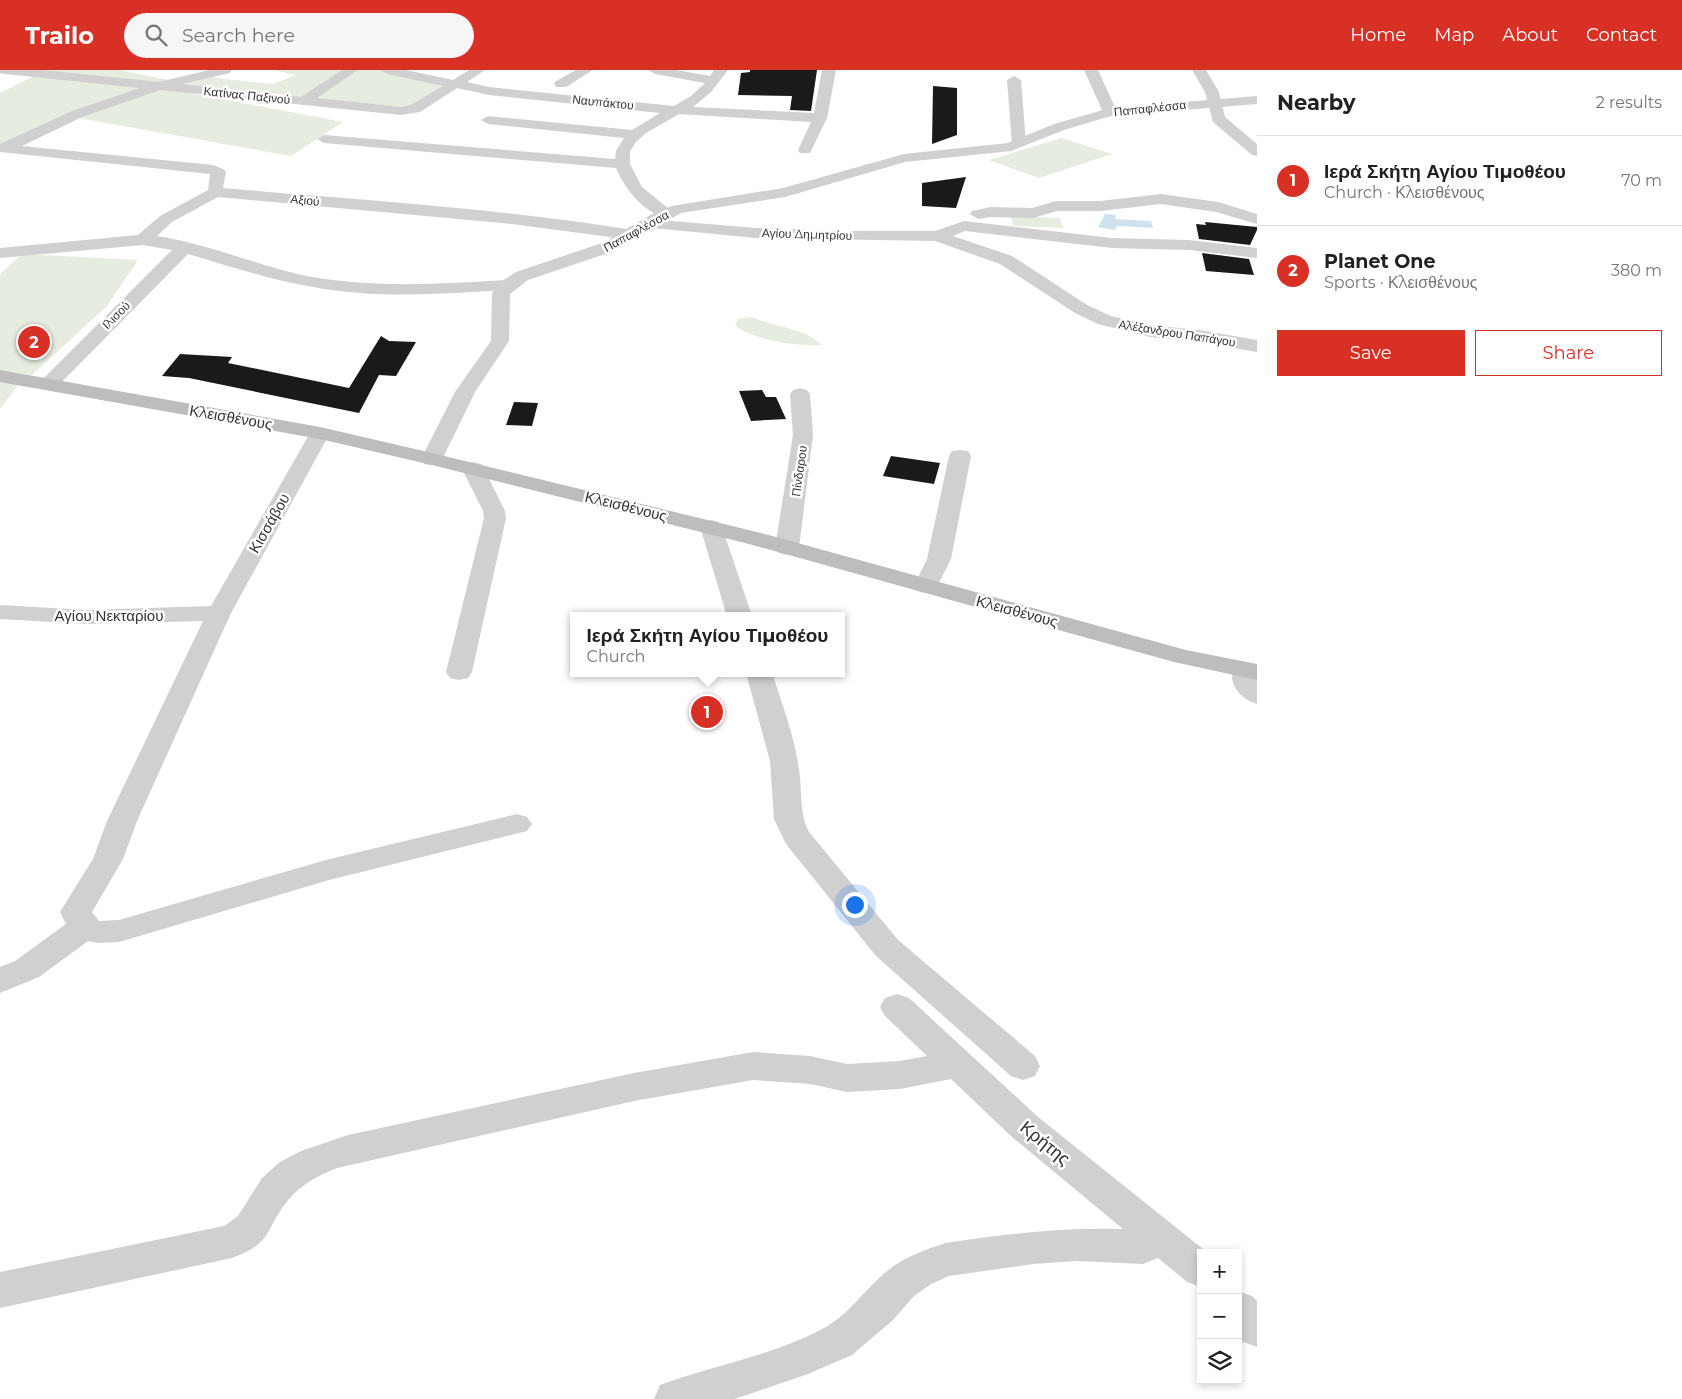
<!DOCTYPE html>
<html lang="en">
<head>
<meta charset="utf-8">
<style>
	body { margin:0; font-family:Montserrat,sans-serif; background:#f6f6f6; color:#202124 }
	.controls { position:absolute; right:15px; bottom:15px; display:grid; overflow:hidden; border-radius:0px; box-shadow:0 2px 8px #0003 }
	.controls button { width:45px; height:45px; display:grid; place-items:center; padding:0; border:0; border-bottom:1px solid #e0e0e0; background:#fff; color:#202124; font:25px sans-serif }
	.you { position:absolute; left:854px; top:834px; width:18px; height:18px; margin:-12px; border:4px solid #fff; border-radius:50%; background:#1a73e8; box-shadow:0 0 0 8px #1a73e833 }
	.badge { display:grid; place-items:center; width:32px; height:32px; border-radius:50%; background:#d93025; color:#fff; font-size:16px; font-weight:700 }
	.pin { position:absolute; translate:-50% -50%; border:2px solid #fff; box-shadow:0 1px 5px #0006 }
	.popup { position:absolute; left:570px; top:542px; width:275px; height:65px; box-sizing:border-box; display:grid; place-content:center; border-radius:0px; background:#fff; filter:drop-shadow(0 1px 4px #0005); font-size:16px; white-space:nowrap; color:#757577 }
	.popup b { font-size:19px; color:#202124 }
	.popup::after { content:''; position:absolute; left:50%; top:100%; margin-left:-10px; border:10px solid transparent; border-top-color:#fff }
	.list { margin:0; padding:0; list-style:none }
	h2 { display:flex; justify-content:space-between; align-items:center; height:65px; margin:0; padding:0 20px; font-size:21px }
	h2 small { font-size:16px; font-weight:400; color:#757577 }
	.list li { display:grid; grid-template-columns:32px 1fr auto; gap:15px; align-items:center; box-sizing:border-box; height:90px; padding:0 20px; border-top:1px solid #e0e0e0 }
	.list b { display:block; font-size:19px; white-space:nowrap }
	.list p { margin:0; font-size:16px; white-space:nowrap; color:#757577 }
	.list em { font-size:16px; font-style:normal; color:#757577 }
	.actions { display:flex; gap:10px; padding:15px 20px }
	.actions a { flex:1; padding:11px 0; border:1px solid #d93025; border-radius:0px; text-align:center; font-size:18px; color:#d93025 }
	.actions .main { background:#d93025; color:#fff }
	.icon { flex:none; width:28px; height:28px; fill:none; stroke:currentColor; stroke-width:2; stroke-linecap:round; stroke-linejoin:round }
	.map { position:relative; flex:none; width:1257px; height:1329px; overflow:hidden }
	header { display:flex; align-items:center; gap:30px; box-sizing:border-box; height:70px; padding:0 25px; background:#d93025; color:#fff }
	header strong { font-size:24px }
	nav { display:flex; gap:28px; margin-inline-start:auto; font-size:18px }
	.search { width:350px; height:45px; background:#f6f6f6; display:flex; align-items:center; gap:12px; box-sizing:border-box; padding:0 18px; border-radius:28px; color:#757577; font-size:19px }
	main { display:flex }
	aside { flex:1; background:#fff }
	.map>svg:first-child { display:block }
	.green { fill:#e6ecdf }
	.water { fill:#cfe2ee }
	.building { fill:#1a1a1a }
	.lines { fill:none; stroke-linecap:round; stroke-linejoin:round }
	.minor { fill:#d0d0d0; fill-rule:evenodd }
	.tertiary { fill:#d0d0d0; fill-rule:evenodd }
	.secondary { fill:#bdbdbd; fill-rule:evenodd }
	.labels { text-anchor:middle; dominant-baseline:central; stroke-width:5; stroke-linejoin:round; paint-order:stroke }
	.far-street-label { font-size:12px; fill:#333; stroke:#fff }
	.street-label { font-size:15px; fill:#333; stroke:#fff }
	.near-street-label { font-size:18px; fill:#333; stroke:#fff }
</style>
</head>
<body>
<header>
<strong>Trailo</strong>
<div class="search"><svg class="icon" aria-label="search" viewBox="0 0 24 24"><circle cx="10" cy="10" r="6"/><path d="M15 15l6 6"/></svg>Search here</div>
<nav><a>Home</a><a>Map</a><a>About</a><a>Contact</a></nav>
</header>
<main>
<div class="map">
<svg width="1257" height="1329" viewBox="0 0 1257 1329">
	<rect width="100%" height="100%" fill="#fff"/>
	<g class="green">
		<path d="M19,0H118L184,13L208,7L273,14L295,5L275,0H381L446,17L409,38Z"/>
		<path d="M36,5L175,20L343,52L291,86L73,47L0,75V23Z"/>
		<path d="M1062,68L1112,84L1039,108L989,90Z"/>
		<path d="M1011,146L1060,148L1063,158L1013,156Z"/>
		<path d="M22,184L138,190L107,236L32,305L0,300V204Z"/>
		<path d="M752,247C775,258 803,257 822,275C796,276 757,271 735,256L738,249Z"/>
		<path d="M0,311L18,315L0,339Z"/>
	</g>
	<path class="water" d="M1105,144L1116,145L1115,149L1151,151L1153,158L1117,156L1115,160L1098,157Z"/>
	<g class="building">
		<path d="M750,0H817L811,41L790,40L792,26L738,25L741,3L750,2Z"/>
		<path d="M933,16L957,18V65L932,74Z"/>
		<path d="M966,107L956,138L922,136V113Z"/>
		<path d="M1205,152L1257,157V160L1250,175L1199,169L1196,154L1206,155Z"/>
		<path d="M1202,183L1249,189L1254,205L1206,201Z"/>
		<path d="M381,266L389,271L416,272L396,306L379,305L359,343L189,308L162,306L180,284L232,287L228,293L349,318Z"/>
		<path d="M762,320L766,327H776L786,349L751,351L739,321Z"/>
		<path d="M514,332L538,333L532,356L506,355Z"/>
		<path d="M891,386L940,393L934,414L883,406Z"/>
	</g>
	<g class="lines">
		<g class="minor">
			<path d="M0,0H43L159,12L209,0H232L230,3L182,14L301,27L342,0H358L317,28L401,37L411,35L443,16L387,4L380,0H406L453,10L469,0H485L467,12L489,17L674,36L691,26L705,13L655,4L648,0H676L710,6L714,0H728L711,22L693,37L814,43L822,0H836L827,48L810,83H800L798,80L811,52L679,44L646,63L636,72L630,81V94L642,117L674,143L666,148C643,142 625,119 616,98L324,73L317,69L324,65L615,89L616,81L624,68L488,54L481,50L488,46L632,60L660,43L489,25L457,18L420,42L401,45L160,20L82,47L22,76L213,95L223,99L226,102L223,118C360,130 498,138 633,160L639,161L641,165L639,169L633,170L512,154L218,127L172,152L157,166C210,174 260,197 312,207C376,218 442,214 506,210L512,211L515,215L512,219L506,220C442,224 376,229 313,217C270,210 229,196 188,184L56,318H42L39,314L42,310L172,180L143,175L0,188V178L138,165L160,146L208,120L210,104L0,82V74L72,41L140,18L5,4L0,3Z"/>
			<path d="M576,0H593L566,17H556L554,14L556,11Z"/>
			<path d="M1084,0H1098L1117,42L1115,45H1105L1103,42Z"/>
			<path d="M1192,0H1206L1219,22L1225,47L1257,74V86L1252,85L1213,52L1205,22Z"/>
			<path d="M1014,6L1021,10L1026,74L1019,78L1012,74L1007,10Z"/>
			<path d="M1161,124L1218,132L1257,144V154L1216,142L1161,134L1100,141H1057L1033,148L991,147L978,149L970,144L972,141L991,137L1032,138L1056,131H1100Z"/>
			<path d="M648,149L756,158L840,161H935L964,151L1112,168L1189,170L1257,178V188L1189,180L1112,178L965,161L953,166L1012,186L1087,235L1111,246L1150,255L1199,260L1257,270V282L1199,272L1150,267L1098,254L1075,243L1000,194L935,171L756,168L642,157L640,154Z"/>
			<path d="M800,318L807,320L810,324L813,365L799,478L795,483L787,485L779,483L775,478L793,365L790,324L793,320Z"/>
			<path d="M320,357L327,359L330,363L231,543L137,751L123,789L92,842L99,851L119,850L326,790L517,744L527,747L532,754L527,761L329,810L119,872L99,873L88,871L39,907L0,923V897L15,891L66,854L60,842L93,789L107,751L203,551L87,554L0,549V535L87,540L211,536L310,363L313,359Z"/>
			<path d="M960,380L968,381L971,386L951,489L935,521L926,523L917,521L914,516L927,489L949,386L952,381Z"/>
			<path d="M473,392L481,394L484,399L505,441L506,448L472,602L468,608L459,610L450,608L446,602L484,448L483,441L462,399L465,394Z"/>
			<path d="M711,450L719,452L722,457L752,546H727L700,457L703,452Z"/>
			<path d="M1245,592L1254,594L1257,598V634C1241,630 1224,611 1236,594Z"/>
			<path d="M746,603H772C782,633 793,663 798,693C803,717 798,741 809,762L898,870L1035,986L1040,996L1035,1006L1023,1010L1011,1006L876,886L786,774L774,749L770,691Z"/>
			<path d="M897,924L909,928L1038,1047L1208,1183H1201V1217L1187,1212L1158,1188L1143,1194L1077,1191L1033,1194L949,1206L931,1214L914,1226L893,1250L852,1285L808,1304L735,1329H654L660,1315C713,1295 772,1286 822,1259C848,1246 865,1219 887,1201C904,1187 925,1180 945,1173C1008,1164 1060,1157 1123,1159L1012,1067L951,1009L900,1019L847,1022L810,1014L753,1010L634,1031L337,1098C319,1105 302,1114 289,1129C264,1159 275,1172 232,1188L0,1238V1202L224,1156L238,1146L262,1108L280,1092L301,1081L348,1065L634,1003L753,982L810,986L847,994L900,991L927,986L885,946L880,937L885,928Z"/>
			<path d="M1238,1221L1252,1226L1257,1231V1277L1243,1272L1238,1267Z"/>
		</g>
		<path class="tertiary" d="M1257,26V34L1111,46L1064,60L1011,81L905,92L785,127L681,143L614,181L528,210L510,224L509,271L475,322L440,394L432,395L424,394L421,389L455,322L491,271L492,223L504,210L516,202L602,173L654,143L672,136L783,118L904,84L1008,73L1054,54L1110,38Z"/>
		<path class="secondary" d="M0,300L320,357L432,383L765,464L1186,580L1257,594V610L1174,592L749,474L432,395L320,369L0,312Z"/>
	</g>
	<g class="labels">
		<g class="far-street-label">
			<text transform="translate(247 25) rotate(6)">Κατίνας Παξινού</text>
			<text transform="translate(603 32) rotate(6)">Ναυπάκτου</text>
			<text transform="translate(1150 38) rotate(-6)">Παπαφλέσσα</text>
			<text transform="translate(305 130) rotate(6)">Αξιού</text>
			<text transform="translate(636 161) rotate(-29)">Παπαφλέσσα</text>
			<text transform="translate(807 164) rotate(2)">Αγίου Δημητρίου</text>
			<text transform="translate(116 245) rotate(-45)">Ιλισού</text>
			<text transform="translate(1177 263) rotate(9)">Αλέξανδρου Παπάγου</text>
			<text transform="translate(799 401) rotate(-82)">Πίνδαρου</text>
		</g>
		<g class="street-label">
			<text transform="translate(231 347) rotate(10)">Κλεισθένους</text>
			<text transform="translate(626 436) rotate(14)">Κλεισθένους</text>
			<text transform="translate(269 453) rotate(-60)">Κισσάβου</text>
			<text transform="translate(1017 541) rotate(15)">Κλεισθένους</text>
			<text x="109" y="545">Αγίου Νεκταρίου</text>
		</g>
		<g class="near-street-label">
			<text transform="translate(1045 1073) rotate(39)">Κρήτης</text>
		</g>
	</g>
</svg>
<div class="controls">
<button>+</button>
<button>−</button>
<button><svg class="icon" aria-label="layers" viewBox="0 0 24 24"><path d="M12 4l9 5-9 5-9-5zM3 14l9 5 9-5"/></svg></button>
</div>
<div class="you"></div>
<div class="pin badge" style="left:707px;top:642px">1</div>
<div class="popup"><b>Ιερά Σκήτη Αγίου Τιμοθέου</b>Church</div>
<div class="pin badge" style="left:34px;top:272px">2</div>
</div>
<aside>
<h2>Nearby<small>2 results</small></h2>
<ul class="list">
<li><span class="badge">1</span><div><b>Ιερά Σκήτη Αγίου Τιμοθέου</b><p>Church · Κλεισθένους</p></div><em>70 m</em></li>
<li><span class="badge">2</span><div><b>Planet One</b><p>Sports · Κλεισθένους</p></div><em>380 m</em></li>
</ul>
<div class="actions"><a class="main">Save</a><a>Share</a></div>
</aside>
</main>
</body>
</html>
